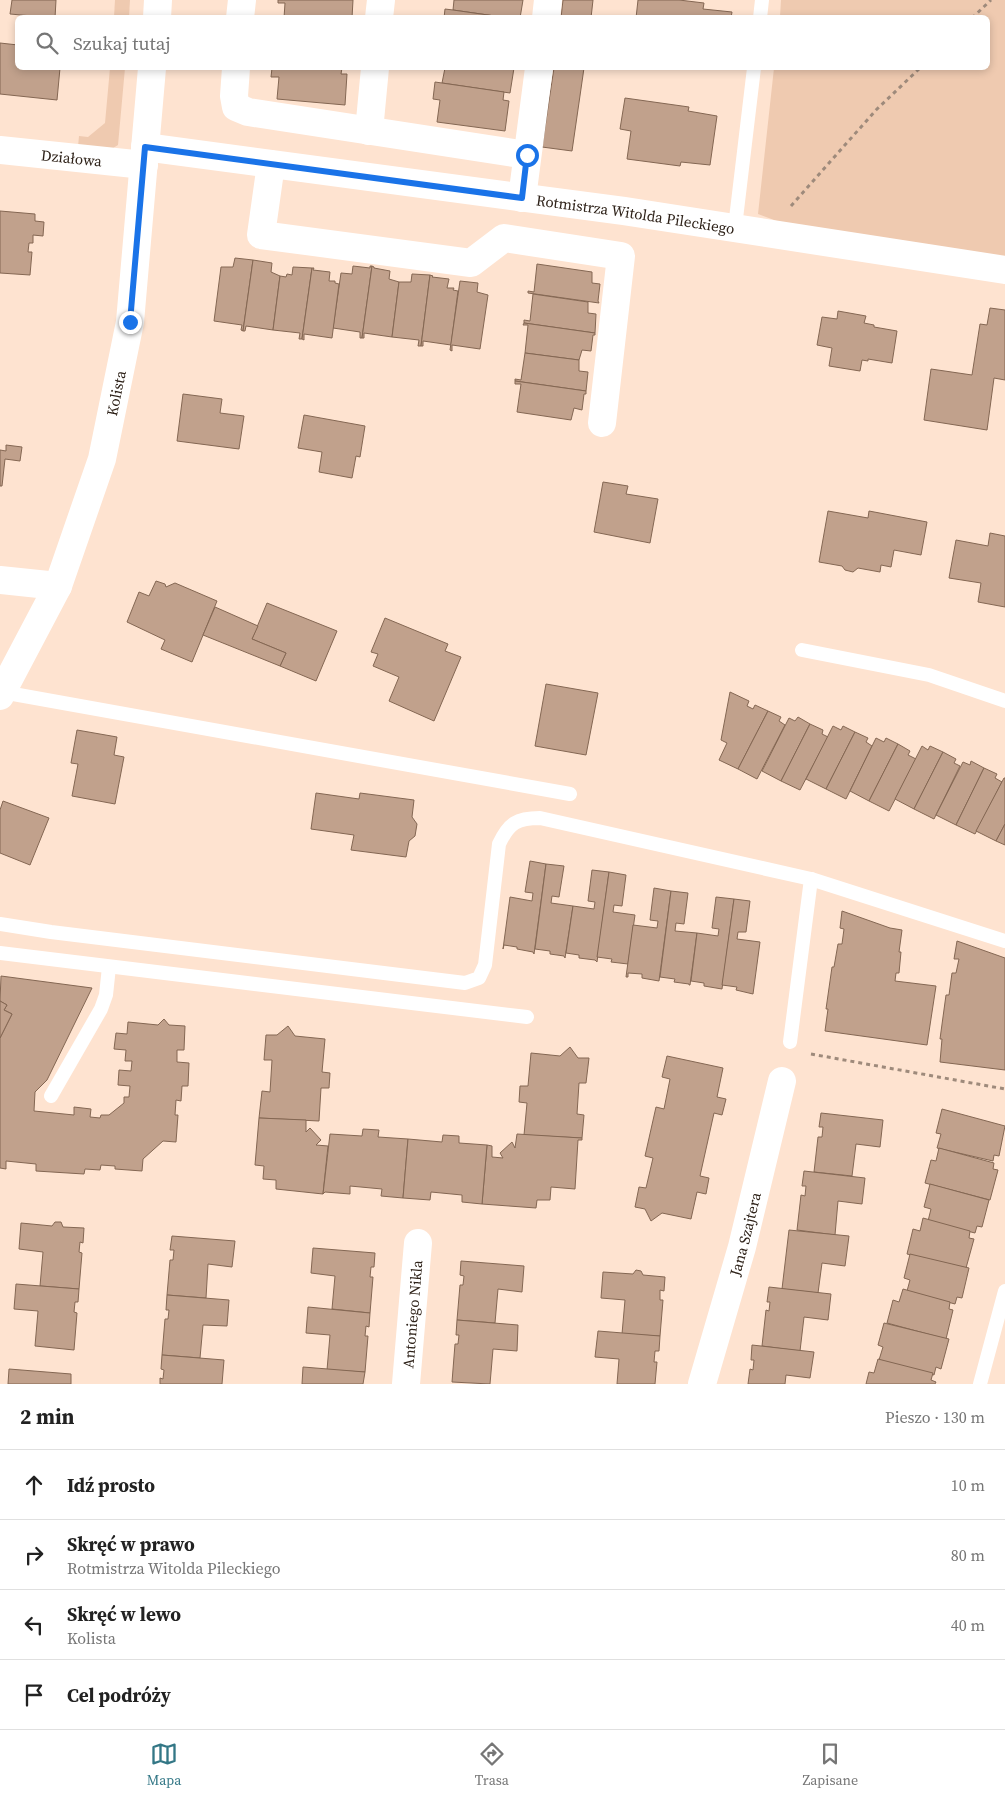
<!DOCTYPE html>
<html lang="pl">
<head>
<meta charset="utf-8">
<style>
	body { margin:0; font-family:"Source Serif 4",serif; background:#f6f6f6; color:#222 }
	.stop { position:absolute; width:15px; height:15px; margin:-11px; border:4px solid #1a73e8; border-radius:50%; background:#fff }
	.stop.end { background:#1a73e8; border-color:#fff; box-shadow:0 1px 5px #0008 }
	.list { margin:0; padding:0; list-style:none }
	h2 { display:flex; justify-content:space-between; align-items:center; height:65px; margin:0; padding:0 20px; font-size:21px }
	h2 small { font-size:16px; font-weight:400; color:#767676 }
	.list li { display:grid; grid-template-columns:32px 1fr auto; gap:15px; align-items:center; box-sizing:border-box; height:70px; padding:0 20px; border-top:1px solid #e0e0e0 }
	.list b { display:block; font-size:19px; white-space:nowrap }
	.list p { margin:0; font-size:16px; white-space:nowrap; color:#767676 }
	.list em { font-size:16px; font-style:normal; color:#767676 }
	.icon { flex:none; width:28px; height:28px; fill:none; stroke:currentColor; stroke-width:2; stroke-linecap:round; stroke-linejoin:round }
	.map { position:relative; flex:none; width:1005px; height:1384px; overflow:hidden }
	.search { position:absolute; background:#fff; box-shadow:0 2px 8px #0003; left:15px; right:15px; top:15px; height:55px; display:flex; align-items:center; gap:12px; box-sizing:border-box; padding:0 18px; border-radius:8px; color:#767676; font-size:19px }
	.sheet { height:345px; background:#fff }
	nav { display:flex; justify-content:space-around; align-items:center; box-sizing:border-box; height:70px; border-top:1px solid #e0e0e0; background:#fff; font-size:14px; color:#767676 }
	nav a { display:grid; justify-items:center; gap:2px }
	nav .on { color:#337786 }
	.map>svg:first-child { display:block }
	.green { fill:#efcab0 }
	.building { fill:#c1a18c; stroke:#846753 }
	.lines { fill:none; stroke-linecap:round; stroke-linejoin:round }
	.path { stroke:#9e8a7b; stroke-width:3; stroke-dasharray:4 4; stroke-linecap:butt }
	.service { stroke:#fff; stroke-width:14 }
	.minor { stroke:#fff; stroke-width:28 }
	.tertiary { stroke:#fff; stroke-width:28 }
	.route { stroke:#1a73e8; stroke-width:6 }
	.labels { text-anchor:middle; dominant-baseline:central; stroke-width:5; stroke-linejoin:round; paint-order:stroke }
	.street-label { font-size:15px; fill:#2e2219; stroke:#fee3d0 }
</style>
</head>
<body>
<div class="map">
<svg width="1005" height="1384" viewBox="0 0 1005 1384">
	<rect width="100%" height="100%" fill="#fee3d0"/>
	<g class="green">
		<path d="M115,0H130L129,17H114Z"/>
		<path d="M781,0H1005V262L793,227L758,214L774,68H988V18L780,17Z"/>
		<path d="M110,68H125L118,145L110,150L78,147L79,136L88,137L105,123Z"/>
	</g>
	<g class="building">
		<path d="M12,0H56L55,18L10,14Z"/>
		<path d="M278,0H353L352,18H284L285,3H278Z"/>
		<path d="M454,0H523L520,18H509L453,10Z"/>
		<path d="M563,0H593L591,18H561Z"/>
		<path d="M638,0H679L704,3L703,9L732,12L731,18H636Z"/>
		<path d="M445,9L453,10L509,18H444Z"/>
		<path d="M0,43L18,45V68H60L57,100L0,94Z"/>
		<path d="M272,68H342L341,74H347L345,105L277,99L279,77H271Z"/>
		<path d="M445,68H514L510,93L442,83Z"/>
		<path d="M554,68H584L572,151L542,147Z"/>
		<path d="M435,82L504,92L503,100L509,101L505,131L437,122L440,100L433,99Z"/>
		<path d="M625,98L689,107L688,111L717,116L710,165L681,162L680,166L627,159L631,131L620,129Z"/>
		<path d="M0,211L35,214V221L44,222L43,236L33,235V243H29L28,252H32L30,275L0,273Z"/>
		<path d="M235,258L253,260L243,331L241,330L242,325L214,321L221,267H233Z"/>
		<path d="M253,260L272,263L271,272L280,276L273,330L246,326L245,331H243Z"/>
		<path d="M537,264L592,272V283L600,284L598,301L599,303L528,293V291L534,292Z"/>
		<path d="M353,266L370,268V266H372L362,338H360V332L333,328L341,273L352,274Z"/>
		<path d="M372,266L374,267V268L390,271L389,279L399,282L392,337L364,333V338H362Z"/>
		<path d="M293,267L312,268L302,339H299L300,333L273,330L280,276L286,277L287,274L292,275Z"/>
		<path d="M312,268H314L313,270L330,272L329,281H335V283L339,284L332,338L304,334V340L302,339Z"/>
		<path d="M412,274L430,275L421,346H418L419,340L392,337L399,282H411Z"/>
		<path d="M430,275L433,276L432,277L449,279L447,288H454L453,290L458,291L451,345L423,341V346H421Z"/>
		<path d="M460,281L478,283L477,292L488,295L480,349L452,345V351L450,350Z"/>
		<path d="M533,294L588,302V313L596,314L595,333L524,323V320L530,321Z"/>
		<path d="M990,308L1005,310V380L994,378L987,430L924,420L931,369L972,375L980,324L987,325Z"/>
		<path d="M838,311L866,316L864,323L874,325V327L897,331L892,363L868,359V361L862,360L860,371L829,366L832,348L817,345L822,317L837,319Z"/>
		<path d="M524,323L595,333V335H593L591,351L582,350L579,360L525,353L528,325H523Z"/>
		<path d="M525,353L579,360V371L588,372L586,391L515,381V379L521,380Z"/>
		<path d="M515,381L586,391V394H584L582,410L574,408L571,420L517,412L521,384H515Z"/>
		<path d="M183,394L222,399L220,413L244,416L239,449L177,441Z"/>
		<path d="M304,415L365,426L360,457L356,456L352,478L319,472L322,452L298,448Z"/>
		<path d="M6,445L22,447L20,461L5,459L2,486H0V450L6,451Z"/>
		<path d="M603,482L628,486L626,494L658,499L650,543L594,532Z"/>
		<path d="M828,511L868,518L869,511L927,522L921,555L894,550L891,567L881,565L880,572L858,568L853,572L845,570L842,566L819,562Z"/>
		<path d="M990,533L1005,536V607L978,602L981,583L949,578L956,540L988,546Z"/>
		<path d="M156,581L165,584L166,587L175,583L217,601L192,662L161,649L165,640L127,622L139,592L149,596Z"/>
		<path d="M267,603L337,631L316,681L280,666L286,653L252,639Z"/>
		<path d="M215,607L258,626L252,639L286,653L280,666L203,635Z"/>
		<path d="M385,618L448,644L445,651L461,657L434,721L389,701L399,677L373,666L378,654L371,652Z"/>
		<path d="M546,684L598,693L586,755L535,746Z"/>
		<path d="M730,692L749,701L747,706L753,709L755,705L768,711L738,769L719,760L727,743L721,740Z"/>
		<path d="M768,711L781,717L779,721L785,725L757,779L738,769Z"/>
		<path d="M798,717L810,724L781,781L762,771L789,718L795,721Z"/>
		<path d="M810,724L823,730L822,734L828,737L800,790L781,781Z"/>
		<path d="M833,726L841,730L843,726L855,732L826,789L806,779Z"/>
		<path d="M77,730L117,737L114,755L124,757L115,804L72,796L78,764L71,763Z"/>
		<path d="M855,732L868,738L866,742L872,746L846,799L826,789Z"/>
		<path d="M876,738L884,742L886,738L898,744L869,801L850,791Z"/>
		<path d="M898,744L910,751L908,755L916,759L889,811L869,801Z"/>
		<path d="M922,746L928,750L930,746L943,752L914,809L895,799Z"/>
		<path d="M943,752L956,759L954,763L960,766L934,819L914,809Z"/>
		<path d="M971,761L984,768L956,825L936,815L963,762L970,765Z"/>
		<path d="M984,768L997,774L995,778L1002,782L975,834L956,825Z"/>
		<path d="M1004,778H1005V824L996,841L976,831Z"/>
		<path d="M316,793L359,799L360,793L414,800L412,817L417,824L415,836L409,841L406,857L351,850L354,835L311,829Z"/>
		<path d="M3,801L49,818L30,865L0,853V810Z"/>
		<path d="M1005,824V845L996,841Z"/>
		<path d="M530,861L546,864L534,954L533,952L517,949V947L504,945L503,949L510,897L532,901L533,893L525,892Z"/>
		<path d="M546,864L564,866L559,897L552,896L551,903L573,906L565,958L564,956L550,954V951L535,949Z"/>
		<path d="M592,870L609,872L597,962L595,960L579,958V955L566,953L573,906L594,909L595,902L588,901Z"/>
		<path d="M609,872L626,875L622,906L614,905L613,912L635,915L628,964L611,962L612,959L597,957Z"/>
		<path d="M654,888L671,891L659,981L642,978V974L628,973V977H626L633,925L657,928L658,921L650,920Z"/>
		<path d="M671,891L688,893L684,924L676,923L675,931L697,933L690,985H689V984L674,982L675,979L660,977Z"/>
		<path d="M716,897L734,899L722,989L704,986V983L691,981L697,933L718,936L719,929L712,928Z"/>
		<path d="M734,899L750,901L746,932H738L737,939L760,942L753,994L736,990L737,987L722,985Z"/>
		<path d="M842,911L890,928L902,930L899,952H901L899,973H896L895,981L936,986L927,1045L825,1031L828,1009H826L832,967H834L838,944H842L844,929L840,928Z"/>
		<path d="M957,941L1005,958V1070L940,1062L942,1039H940L946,995H949L952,973H956L959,959H954Z"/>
		<path d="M1,976L92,988L47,1080L35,1092L34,1111L74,1115V1107L91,1109L90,1117L100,1118L101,1115H109L124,1103V1097H129L130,1086L118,1085L119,1070L131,1071L132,1061H125L126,1050L114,1049L116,1033L127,1034L128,1022L158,1025L164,1019L169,1025L185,1026L184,1050H177V1062L189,1063L188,1086H182L181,1101L176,1100L175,1115H178L176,1142L163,1141L143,1159L142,1171L115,1169V1166L101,1165L100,1170L85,1169L84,1174L36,1171V1164L6,1161V1169L0,1168V1038L12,1014L4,1010L7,1005L0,1001Z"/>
		<path d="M0,1001L7,1005L4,1010L12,1014L0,1038Z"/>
		<path d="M288,1026L295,1036L325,1039L322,1072L330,1073L329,1088H321L319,1121L259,1118L262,1091L270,1092L272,1060H264L266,1035H277Z"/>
		<path d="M570,1047L578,1058H589L586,1083H579L577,1114L584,1115L582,1138L524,1135L527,1103L519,1102L520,1086H528L531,1053L560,1056Z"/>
		<path d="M667,1056L723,1068L717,1097L726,1099L722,1115L714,1113L700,1176L709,1178L706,1194L697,1192L691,1219L662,1213L651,1221L645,1209L635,1207L639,1187L646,1188L653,1158L645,1156L656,1107L664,1109L670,1079L662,1077Z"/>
		<path d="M942,1109L1005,1126L999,1156L994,1155L993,1161L937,1148L941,1134L936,1133Z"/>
		<path d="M821,1113L883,1120L880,1147L856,1144L852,1176L814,1172L818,1137H822L823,1127H819Z"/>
		<path d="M259,1118L306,1120V1132L310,1128L321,1140L316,1145L328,1146L323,1194L276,1189V1180L263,1179L264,1166L255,1165Z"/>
		<path d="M363,1129L379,1130L378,1137L408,1139L403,1198L381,1196L382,1189L350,1186V1194L325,1192L323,1194L330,1134L362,1136Z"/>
		<path d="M517,1134L582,1138V1140H578L575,1189L551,1187L550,1200H537L536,1208L482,1204L487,1145L492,1146V1157L503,1158L500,1153L512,1142L515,1148Z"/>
		<path d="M443,1135L459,1136V1143L487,1145L482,1204L462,1202V1195L431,1192L430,1200L403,1198L408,1139L442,1142Z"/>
		<path d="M939,1148L994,1163L993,1169L998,1170L990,1200L925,1183L931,1160L936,1161Z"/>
		<path d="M804,1171L865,1178L862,1204L838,1201L835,1235L797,1230L801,1195L805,1196L806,1186H802Z"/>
		<path d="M930,1184L989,1200L982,1227L977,1226L975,1233L928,1221L931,1209L924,1207Z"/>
		<path d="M923,1218L970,1231L969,1238L974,1239L966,1268L907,1254L913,1229L920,1231Z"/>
		<path d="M55,1222H61L63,1227L84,1228L83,1243L80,1242L79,1252L82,1253L79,1289L40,1286L43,1252L19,1249L21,1223L52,1226Z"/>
		<path d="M789,1230L849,1236L845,1266L822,1263L818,1293L782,1289Z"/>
		<path d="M172,1236L235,1241L232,1267L208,1264L206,1298L167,1295L170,1260H173L174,1250H170Z"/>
		<path d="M313,1248L375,1253L374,1267H371L370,1277H373L370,1313L332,1309L335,1276L311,1273Z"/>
		<path d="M910,1254L969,1268L962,1298L957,1297L955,1304L907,1291L910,1280L904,1278Z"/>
		<path d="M461,1261L524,1266L522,1292L498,1289L495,1323L457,1320L460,1285H463L464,1276L460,1275Z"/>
		<path d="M636,1270L641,1271L643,1275L665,1277L664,1291L660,1290V1300H663L660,1336L622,1334L625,1300L601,1298L603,1272L633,1274Z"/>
		<path d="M16,1284L79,1289L78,1302H75L74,1312L77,1313L74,1350L35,1346L38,1311L14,1309Z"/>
		<path d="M769,1287L831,1294L828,1320L804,1317L800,1351L762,1346L766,1310L769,1311L770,1302H767Z"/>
		<path d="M903,1289L950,1302L949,1309L953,1310L946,1339L887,1323L893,1300L899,1302Z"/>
		<path d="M167,1295L229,1300L227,1326L203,1325L200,1358L162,1355L165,1319H168L169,1310H166Z"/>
		<path d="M308,1307L370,1313L369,1327L366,1326L365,1336H368L365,1372L327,1370L330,1335L306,1333Z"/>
		<path d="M457,1320L518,1325L517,1351L493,1349L490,1384L452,1382L455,1344H458L459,1335H456Z"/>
		<path d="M884,1323L949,1339L941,1369L936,1367L934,1375L879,1360L883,1347L878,1345Z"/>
		<path d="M598,1331L660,1336L659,1351H655L654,1362H657L655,1384H617L619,1359L595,1357Z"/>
		<path d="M752,1345L814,1352L810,1378L786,1375L785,1384H748L750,1369L753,1370L754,1360H751Z"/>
		<path d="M162,1355L224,1360L222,1384H160V1378L163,1379L164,1370L161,1369Z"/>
		<path d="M878,1359L933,1373L931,1380L936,1382L935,1384H866L869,1372L874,1373Z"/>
		<path d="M303,1367L365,1372L363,1384H302Z"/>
		<path d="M9,1369L71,1374V1384H8Z"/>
	</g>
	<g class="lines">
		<g class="path">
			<path d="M972,18L991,0"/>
			<path d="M791,206L876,110L920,68"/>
			<path d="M811,1054L1005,1089"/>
		</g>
		<g class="service">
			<path d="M760,18L762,0"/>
			<path d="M735,227L754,68"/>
			<path d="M802,650L929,675L1005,701"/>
			<path d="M2,692L570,794"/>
			<path d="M0,924L51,932L465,983L479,978L485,965L499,844C509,823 517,818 540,818L811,879L1005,941"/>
			<path d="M0,953L527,1017"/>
			<path d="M790,1042L811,879"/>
			<path d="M51,1096L101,1009L106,995L109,967"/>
			<path d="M980,1384L1005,1291"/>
		</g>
		<g class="minor">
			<path d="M240,18L242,0"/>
			<path d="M379,18L381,0"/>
			<path d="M546,18L548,0"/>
			<path d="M236,68L234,96L236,107L248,112L527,155"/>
			<path d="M369,131L375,68"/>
			<path id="s1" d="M145,147L624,211L1005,270"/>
			<path id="s2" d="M0,150L144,165"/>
			<path d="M271,164L261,235L471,263L504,238L621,256L602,423"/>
			<path d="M522,198L539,68"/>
			<path d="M0,580L58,586"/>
			<path id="s3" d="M406,1384L418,1243"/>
			<path id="s4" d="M702,1384L742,1247L782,1081"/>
		</g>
		<g class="tertiary">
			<path d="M157,18L158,0"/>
			<path id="s5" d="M0,696L58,586L102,459L130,322L152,68"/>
		</g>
	</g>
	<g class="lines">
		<path class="route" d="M130,322L145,147L522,198L527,155"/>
	</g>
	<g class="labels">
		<g class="street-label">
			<text stroke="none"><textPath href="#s2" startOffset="72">Działowa</textPath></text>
			<text stroke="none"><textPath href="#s1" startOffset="495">Rotmistrza Witolda Pileckiego</textPath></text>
			<text stroke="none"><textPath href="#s5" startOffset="326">Kolista</textPath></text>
			<text stroke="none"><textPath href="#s4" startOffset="156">Jana Szajtera</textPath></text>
			<text stroke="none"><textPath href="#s3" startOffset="70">Antoniego Nikla</textPath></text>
		</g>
	</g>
</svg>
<div class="stop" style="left:527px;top:155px"></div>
<div class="stop end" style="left:130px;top:322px"></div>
<div class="search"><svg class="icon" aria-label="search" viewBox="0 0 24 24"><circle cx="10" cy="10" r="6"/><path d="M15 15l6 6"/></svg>Szukaj tutaj</div>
</div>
<section class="sheet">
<h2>2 min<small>Pieszo · 130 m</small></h2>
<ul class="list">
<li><svg class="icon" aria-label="ahead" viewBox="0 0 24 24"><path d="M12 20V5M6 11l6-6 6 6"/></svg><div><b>Idź prosto</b></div><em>10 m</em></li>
<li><svg class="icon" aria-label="right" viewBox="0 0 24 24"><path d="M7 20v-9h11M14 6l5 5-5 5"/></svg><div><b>Skręć w prawo</b><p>Rotmistrza Witolda Pileckiego</p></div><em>80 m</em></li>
<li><svg class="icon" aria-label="left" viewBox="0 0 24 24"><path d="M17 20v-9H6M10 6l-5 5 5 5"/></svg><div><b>Skręć w lewo</b><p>Kolista</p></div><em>40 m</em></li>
<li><svg class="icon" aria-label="arrive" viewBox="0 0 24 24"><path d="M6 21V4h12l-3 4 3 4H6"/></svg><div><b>Cel podróży</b></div></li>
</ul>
</section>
<nav>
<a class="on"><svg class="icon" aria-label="map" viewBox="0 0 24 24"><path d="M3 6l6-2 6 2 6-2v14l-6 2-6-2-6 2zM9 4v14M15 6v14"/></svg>Mapa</a>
<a><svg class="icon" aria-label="directions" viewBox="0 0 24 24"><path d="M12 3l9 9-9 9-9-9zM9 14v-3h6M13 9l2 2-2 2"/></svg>Trasa</a>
<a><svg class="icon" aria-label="saved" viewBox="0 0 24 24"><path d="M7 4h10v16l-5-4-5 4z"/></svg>Zapisane</a>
</nav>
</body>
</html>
